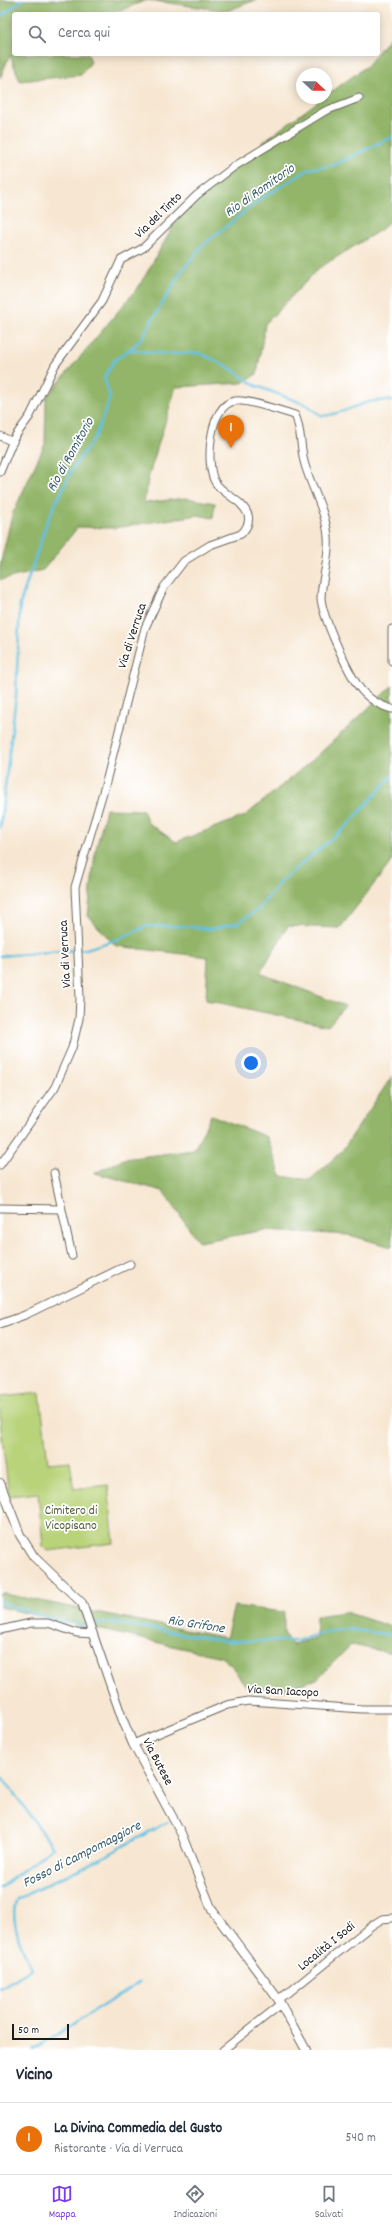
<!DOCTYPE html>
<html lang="it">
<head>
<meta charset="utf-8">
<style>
	body { margin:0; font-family:Dekko,sans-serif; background:#f6f6f7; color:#1f2937 }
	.compass { position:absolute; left:296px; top:68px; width:36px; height:36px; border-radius:50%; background:#fff; box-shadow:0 2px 10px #0003; rotate:112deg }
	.scale { position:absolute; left:12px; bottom:10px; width:57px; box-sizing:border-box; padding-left:4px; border:2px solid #1c1c1c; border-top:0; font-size:11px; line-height:14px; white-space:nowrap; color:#1c1c1c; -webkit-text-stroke:3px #fff; paint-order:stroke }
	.you { position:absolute; left:251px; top:1063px; width:14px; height:14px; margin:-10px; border:3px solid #fff; border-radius:50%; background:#1a73e8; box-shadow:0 0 0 6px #1a73e833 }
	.badge { display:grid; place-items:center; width:26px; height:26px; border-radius:50%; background:#7c3aed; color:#fff; font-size:13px; font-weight:700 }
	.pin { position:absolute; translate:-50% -33px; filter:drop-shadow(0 1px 2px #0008) }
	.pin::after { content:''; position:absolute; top:21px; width:14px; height:12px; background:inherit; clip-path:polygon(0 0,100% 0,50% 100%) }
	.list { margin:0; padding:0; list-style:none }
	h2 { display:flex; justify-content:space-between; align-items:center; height:52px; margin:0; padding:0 16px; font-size:17px }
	h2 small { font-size:13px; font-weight:400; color:#747a83 }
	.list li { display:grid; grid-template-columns:26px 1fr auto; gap:12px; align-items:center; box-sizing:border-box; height:72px; padding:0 16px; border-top:1px solid #e0e1e3 }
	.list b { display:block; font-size:15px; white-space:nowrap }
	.list p { margin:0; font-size:13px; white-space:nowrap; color:#747a83 }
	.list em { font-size:13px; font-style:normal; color:#747a83 }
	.icon { flex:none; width:22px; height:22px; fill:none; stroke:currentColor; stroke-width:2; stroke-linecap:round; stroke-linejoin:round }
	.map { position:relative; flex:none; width:392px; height:2050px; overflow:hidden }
	.search { position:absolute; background:#fff; box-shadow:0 2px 10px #0003; left:12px; right:12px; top:12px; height:44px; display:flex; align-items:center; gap:10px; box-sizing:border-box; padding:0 14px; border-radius:4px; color:#747a83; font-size:15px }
	.sheet { height:124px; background:#fff }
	nav { display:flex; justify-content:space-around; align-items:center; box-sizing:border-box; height:56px; border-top:1px solid #e0e1e3; background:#fff; font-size:11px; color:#747a83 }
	nav a { display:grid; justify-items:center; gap:2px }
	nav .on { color:#7c3aed }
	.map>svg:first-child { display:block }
	.green { fill:#b8d379; stroke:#6a784a }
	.forest { fill:#92b569; stroke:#576842 }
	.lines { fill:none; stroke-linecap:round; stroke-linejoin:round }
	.stream { stroke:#63c1e1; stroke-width:2.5 }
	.minor-casing { stroke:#69635c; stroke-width:9 }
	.tertiary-casing { stroke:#69635c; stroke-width:10 }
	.minor { stroke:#fff; stroke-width:7 }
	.tertiary { stroke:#fff; stroke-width:8 }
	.labels { text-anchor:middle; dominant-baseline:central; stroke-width:3.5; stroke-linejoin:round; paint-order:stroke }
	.street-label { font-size:13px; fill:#1c1c1c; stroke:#fff }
	.park-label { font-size:13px; fill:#535c3d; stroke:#fff }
	.water-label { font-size:14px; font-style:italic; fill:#385e6b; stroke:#fff }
</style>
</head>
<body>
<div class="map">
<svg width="392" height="2050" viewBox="0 0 392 2050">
	<rect width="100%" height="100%" fill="#fff"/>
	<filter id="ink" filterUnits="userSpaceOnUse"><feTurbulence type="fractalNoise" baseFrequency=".025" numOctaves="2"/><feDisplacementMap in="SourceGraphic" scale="8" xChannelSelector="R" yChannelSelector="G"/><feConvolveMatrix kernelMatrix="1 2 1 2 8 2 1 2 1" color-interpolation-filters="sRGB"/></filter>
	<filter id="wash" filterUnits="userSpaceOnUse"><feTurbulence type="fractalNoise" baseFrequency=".012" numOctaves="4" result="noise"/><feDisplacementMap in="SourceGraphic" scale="16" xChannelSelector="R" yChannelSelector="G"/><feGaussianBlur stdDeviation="0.9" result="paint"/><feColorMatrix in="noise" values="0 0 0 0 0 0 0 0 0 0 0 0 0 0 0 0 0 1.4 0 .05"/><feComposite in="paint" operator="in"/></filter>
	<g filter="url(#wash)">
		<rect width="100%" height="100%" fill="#f7e7d2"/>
		<path class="green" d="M40,1393L48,1463L70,1461L74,1489L108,1485L114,1543L48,1551L43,1546L38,1493L9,1496L0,1421V1397Z"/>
		<g class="forest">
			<path d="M0,0H256L227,11L147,0L111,14H14V54H88L91,62L81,75L20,81L10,55L0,78Z"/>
			<path d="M392,34V218L382,229L319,268L265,324L257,374L242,383L176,387L149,475L144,503L185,498L215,503L213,518L198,515L114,528L78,527L43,570L0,580V566L12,515L45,444L46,398L140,285L180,214L268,138L323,98H326V96L368,65Z"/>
			<path d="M392,686V861L340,928L288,926L260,973L345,1006L328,1026L206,1000L208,957L116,946L88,916L95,853L106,809L143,810L148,823L176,842L245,816L316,757Z"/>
			<path d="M392,1076V1247L349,1235L265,1230L199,1242L163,1191L95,1173L124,1159L194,1150L211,1115L267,1137L281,1176L310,1180L342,1151Z"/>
			<path d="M0,1593L226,1638L234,1606L284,1612V1633L291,1645L316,1638V1616L345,1612L392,1627V1653L351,1645L317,1679L279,1691L245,1685L231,1665L221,1657L0,1607Z"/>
		</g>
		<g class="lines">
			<g class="stream">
				<path d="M0,17L22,0"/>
				<path d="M129,350L167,354L199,353L227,366L254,385L307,405L322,416C350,414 362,397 392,401"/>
				<path d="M0,828L16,696L20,604L48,519L73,468L95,437L107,407L110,396L104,378L114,361L140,341L181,272L202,246L258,201L309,169L334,165L392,137"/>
				<path d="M0,956L86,949L119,939L147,926H184L210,929L238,923L259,909L281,881L347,826L392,776"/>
				<path d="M0,1602L42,1616L82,1626L112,1622L224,1641H297L325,1632L348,1629L392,1635"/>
				<path d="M0,1774L53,1847L0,1888"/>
				<path d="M0,1988L32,1969C23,1952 8,1918 17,1899L102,1858L167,1822"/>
				<path d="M33,2050L140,1982"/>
			</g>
		</g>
	</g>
	<g filter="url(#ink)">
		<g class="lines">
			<defs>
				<g id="minor">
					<path d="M0,436L13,442"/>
					<path d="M0,472L14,438L30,416L55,365L102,301L121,260L143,248L197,195L235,166L325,111L359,98"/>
					<path d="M392,629V661"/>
					<path d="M0,1165L55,1087L72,1048L79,1019L80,998L75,887L106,782L145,628L164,587L184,561L210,545L241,534C246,529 250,522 248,515C243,500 223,495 215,482C205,465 209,404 235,401C247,399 281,411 295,415C302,430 300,449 305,465C312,489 326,512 328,537C330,557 322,577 321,597C321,614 351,681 364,693C372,701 381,706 392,709"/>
					<path d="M54,1173L72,1256"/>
					<path d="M0,1208L61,1209"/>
					<path d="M0,1324L25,1315L130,1264"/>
					<path d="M0,1630L31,1623H48L77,1633L93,1634"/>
					<path d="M133,1744L227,1705L248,1701L362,1709H392"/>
					<path d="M278,1999L292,1990L371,1926L382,1919L392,1918"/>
					<path d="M223,2050L280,2005"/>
				</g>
				<path id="tertiary" d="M0,1483L20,1535L34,1557L82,1603L122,1718L133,1744L181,1833L212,1910L278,1999L306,2050"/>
			</defs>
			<use href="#minor" class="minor-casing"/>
			<use href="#tertiary" class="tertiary-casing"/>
			<use href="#minor" class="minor"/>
			<use href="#tertiary" class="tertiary"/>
		</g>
	</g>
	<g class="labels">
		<g class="street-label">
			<text transform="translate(159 216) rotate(-44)">Via del Tinto</text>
			<text transform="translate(133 636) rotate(-72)">Via di Verruca</text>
			<text transform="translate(66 954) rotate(-93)">Via di Verruca</text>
			<text transform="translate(283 1692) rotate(3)">Via San Iacopo</text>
			<text transform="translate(157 1762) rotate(62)">Via Butese</text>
			<text transform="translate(327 1947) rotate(-39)">Località I Sodi</text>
		</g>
		<g class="park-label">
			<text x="71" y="1511">Cimitero di<tspan x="71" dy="15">Vicopisano</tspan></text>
		</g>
		<g class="water-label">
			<text transform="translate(260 191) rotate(-35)">Rio di Romitorio</text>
			<text transform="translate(71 455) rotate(-61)">Rio di Romitorio</text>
			<text transform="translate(196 1625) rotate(9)">Rio Grifone</text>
			<text transform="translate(82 1855) rotate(-27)">Fosso di Campomaggiore</text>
		</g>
	</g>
</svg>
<svg class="compass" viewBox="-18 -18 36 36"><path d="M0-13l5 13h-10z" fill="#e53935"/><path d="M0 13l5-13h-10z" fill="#747a83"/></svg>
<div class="scale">50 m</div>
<div class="you"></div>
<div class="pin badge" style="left:231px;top:448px;background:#e8710a">1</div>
<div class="search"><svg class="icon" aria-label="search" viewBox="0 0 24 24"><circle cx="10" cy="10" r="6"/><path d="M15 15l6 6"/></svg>Cerca qui</div>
</div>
<section class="sheet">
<h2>Vicino<small></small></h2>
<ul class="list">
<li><span class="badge" style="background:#e8710a">1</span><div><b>La Divina Commedia del Gusto</b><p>Ristorante · Via di Verruca</p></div><em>540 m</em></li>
</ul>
</section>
<nav>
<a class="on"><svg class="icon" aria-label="map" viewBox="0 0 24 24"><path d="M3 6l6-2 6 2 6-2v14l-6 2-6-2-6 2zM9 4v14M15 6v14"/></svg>Mappa</a>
<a><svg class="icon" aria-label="directions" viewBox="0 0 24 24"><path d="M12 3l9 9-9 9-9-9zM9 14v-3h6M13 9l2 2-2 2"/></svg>Indicazioni</a>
<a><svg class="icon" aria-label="saved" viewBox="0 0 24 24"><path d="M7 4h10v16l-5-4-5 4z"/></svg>Salvati</a>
</nav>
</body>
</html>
